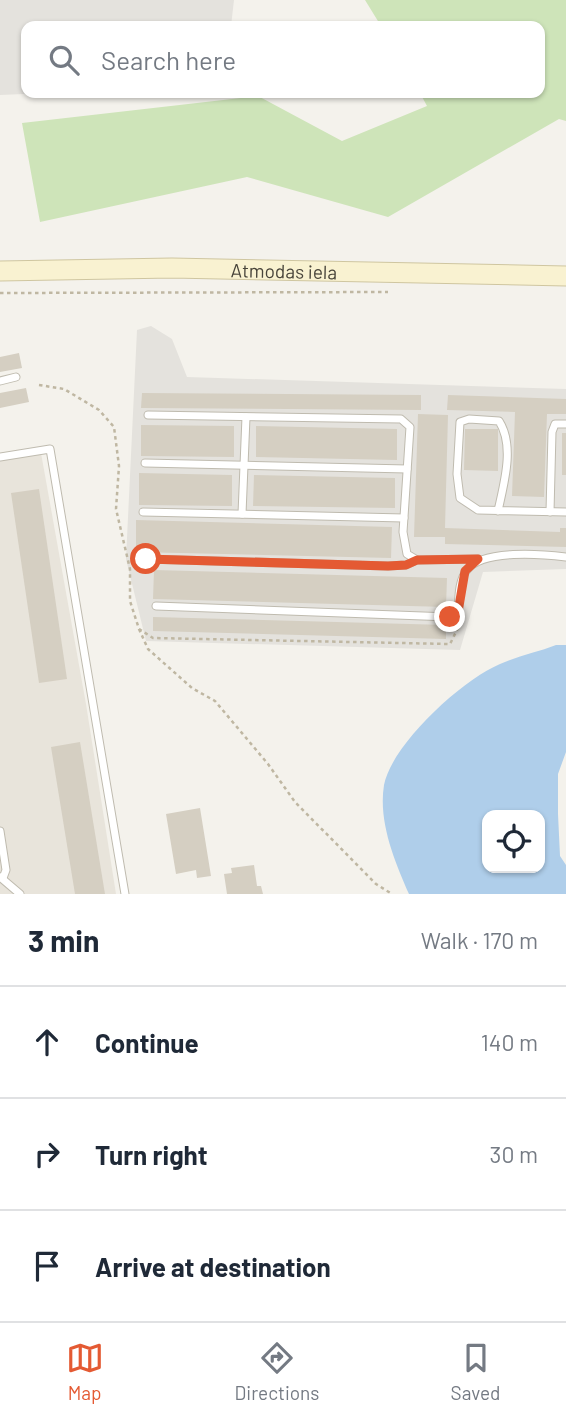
<!DOCTYPE html>
<html lang="en">
<head>
<meta charset="utf-8">
<style>
	body { margin:0; font-family:Barlow,sans-serif; background:#f2f2f3; color:#1f2937 }
	.controls { position:absolute; right:21px; bottom:21px; display:grid; overflow:hidden; border-radius:14px; box-shadow:0 2px 5px #0004 }
	.controls button { width:63px; height:63px; display:grid; place-items:center; padding:0; border:0; border-bottom:2px solid #e0e1e3; background:#fff; color:#1f2937; font:35px sans-serif }
	.stop { position:absolute; width:21px; height:21px; margin:-16px; border:5px solid #e45a33; border-radius:50%; background:#fff }
	.stop.end { background:#e45a33; border-color:#fff; box-shadow:0 2px 7px #0008 }
	.list { margin:0; padding:0; list-style:none }
	h2 { display:flex; justify-content:space-between; align-items:center; height:91px; margin:0; padding:0 28px; font-size:30px }
	h2 small { font-size:23px; font-weight:400; color:#747a83 }
	.list li { display:grid; grid-template-columns:46px 1fr auto; gap:21px; align-items:center; box-sizing:border-box; height:112px; padding:0 28px; border-top:2px solid #e0e1e3 }
	.list b { display:block; font-size:26px; white-space:nowrap }
	.list em { font-size:23px; font-style:normal; color:#747a83 }
	.icon { flex:none; width:38px; height:38px; fill:none; stroke:currentColor; stroke-width:2; stroke-linecap:round; stroke-linejoin:round }
	.map { position:relative; flex:none; width:566px; height:894px; overflow:hidden }
	.search { position:absolute; background:#fff; box-shadow:0 2px 5px #0004; left:21px; right:21px; top:21px; height:77px; display:flex; align-items:center; gap:18px; box-sizing:border-box; padding:0 24px; border-radius:14px; color:#747a83; font-size:26px }
	.sheet { height:427px; background:#fff }
	nav { display:flex; justify-content:space-around; align-items:center; box-sizing:border-box; height:98px; border-top:2px solid #e0e1e3; background:#fff; font-size:19px; color:#747a83 }
	nav a { display:grid; justify-items:center; gap:4px }
	nav .on { color:#e45a33 }
	.map>svg:first-child { display:block }
	.residential { fill:#e8e4db }
	.industrial { fill:#e4e2dd }
	.green { fill:#cee4b9 }
	.water { fill:#afceea; fill-rule:evenodd }
	.building { fill:#d5cfc2 }
	.lines { fill:none; stroke-linecap:round; stroke-linejoin:round }
	.service-casing { stroke:#bfbbaf; stroke-width:9 }
	.secondary-casing { stroke:#cfc6a0; stroke-width:21 }
	.path { stroke:#bfb7a2; stroke-width:2.5; stroke-dasharray:3.5 3.5; stroke-linecap:butt }
	.service { stroke:#fff; stroke-width:7 }
	.secondary { stroke:#f9f2d1; stroke-width:19 }
	.route { stroke:#e45a33; stroke-width:9 }
	.labels { text-anchor:middle; dominant-baseline:central; stroke-width:7; stroke-linejoin:round; paint-order:stroke }
	.street-label { font-size:19px; fill:#48443a; stroke:#fff }
</style>
</head>
<body>
<div class="map">
<svg width="566" height="894" viewBox="0 0 566 894">
	<rect width="100%" height="100%" fill="#f4f2ec"/>
	<path class="residential" d="M41,453L86,704L116,894H0V459Z"/>
	<g class="industrial">
		<path d="M0,0H234L231,26H26V93H48L0,95Z"/>
		<path d="M151,326L172,339L187,377L566,389V569L483,572L460,650L146,641L126,559L137,330Z"/>
	</g>
	<path class="green" d="M365,0H566V121L559,119L388,217L247,177L40,222L22,123L258,96L342,141L427,106L420,93H540V26H381Z"/>
	<path class="water" d="M556,645H566V752L558,774V814L560,856L566,865V894H409C395,862 378,822 384,785C392,744 462,680 500,664C518,656 538,652 556,645ZM487,815H540V868H487Z"/>
	<g class="building">
		<path d="M19,353L22,368L0,372V357Z"/>
		<path d="M26,388L29,402L0,408V393Z"/>
		<path d="M142,393L421,395V410L141,408Z"/>
		<path d="M448,395L566,399V414H547L544,497L512,496L515,412L447,410Z"/>
		<path d="M418,414L448,415L445,528L560,532V528H566V547L445,544V537H414Z"/>
		<path d="M141,425L234,426V457L141,456Z"/>
		<path d="M256,426L397,429V460L256,457Z"/>
		<path d="M465,429H498V471L464,470Z"/>
		<rect x="562" y="433" width="4" height="42"/>
		<path d="M139,473L232,475V506L139,505Z"/>
		<path d="M254,475L395,478V508L253,506Z"/>
		<path d="M39,489L67,679L39,683L11,493Z"/>
		<path d="M136,520L392,527L391,558L136,552Z"/>
		<path d="M154,570L447,578L446,607L153,599Z"/>
		<path d="M153,617L446,625V639L153,631Z"/>
		<path d="M80,742L105,894H75L51,747Z"/>
		<path d="M200,808L211,876L197,878L196,870L176,874L166,814Z"/>
		<path d="M254,865L257,886H261L263,894H227L224,874L232,873L231,868Z"/>
	</g>
	<g class="lines">
		<defs>
			<g id="service">
				<path d="M0,381L16,377"/>
				<path d="M148,415L401,419L410,427L403,532L407,554L417,560L478,559"/>
				<path d="M0,457L50,449L125,894"/>
				<path d="M145,463L407,469"/>
				<path d="M498,511C504,483 515,446 499,421L469,419L460,422L457,474L460,498L478,510L566,512"/>
				<path d="M143,512L404,518"/>
				<path d="M550,512L552,432L555,424H566"/>
				<path d="M242,514L246,417"/>
				<path d="M146,559L388,566L406,565L417,560"/>
				<path d="M156,606L450,617L458,612C459,599 458,581 467,570C482,549 542,554 566,557"/>
				<path d="M0,831L6,870L3,878"/>
				<path d="M0,877L20,894"/>
			</g>
			<g id="secondary">
				<path id="s1" d="M0,271L172,268L566,276"/>
			</g>
		</defs>
		<use href="#service" class="service-casing"/>
		<use href="#secondary" class="secondary-casing"/>
		<g class="path">
			<path d="M0,293L388,292"/>
			<path d="M39,385L64,389L99,410L114,427L119,466L116,509L130,569V601L139,629L153,638L450,644L459,626"/>
			<path d="M139,629L148,649L192,688L215,701L268,764L295,802L376,884L392,894"/>
		</g>
		<use href="#service" class="service"/>
		<use href="#secondary" class="secondary"/>
	</g>
	<g class="lines">
		<path class="route" d="M146,559L388,566L406,565L417,560L478,559L465,571L458,612L450,617"/>
	</g>
	<g class="labels">
		<g class="street-label">
			<text stroke="none"><textPath href="#s1" startOffset="284">Atmodas iela</textPath></text>
		</g>
	</g>
</svg>
<div class="controls">
<button><svg class="icon" aria-label="locate" viewBox="0 0 24 24"><circle cx="12" cy="12" r="6"/><path d="M12 2v4M12 18v4M2 12h4M18 12h4"/></svg></button>
</div>
<div class="stop" style="left:146px;top:559px"></div>
<div class="stop end" style="left:450px;top:617px"></div>
<div class="search"><svg class="icon" aria-label="search" viewBox="0 0 24 24"><circle cx="10" cy="10" r="6"/><path d="M15 15l6 6"/></svg>Search here</div>
</div>
<section class="sheet">
<h2>3 min<small>Walk · 170 m</small></h2>
<ul class="list">
<li><svg class="icon" aria-label="ahead" viewBox="0 0 24 24"><path d="M12 20V5M6 11l6-6 6 6"/></svg><div><b>Continue</b></div><em>140 m</em></li>
<li><svg class="icon" aria-label="right" viewBox="0 0 24 24"><path d="M7 20v-9h11M14 6l5 5-5 5"/></svg><div><b>Turn right</b></div><em>30 m</em></li>
<li><svg class="icon" aria-label="arrive" viewBox="0 0 24 24"><path d="M6 21V4h12l-3 4 3 4H6"/></svg><div><b>Arrive at destination</b></div></li>
</ul>
</section>
<nav>
<a class="on"><svg class="icon" aria-label="map" viewBox="0 0 24 24"><path d="M3 6l6-2 6 2 6-2v14l-6 2-6-2-6 2zM9 4v14M15 6v14"/></svg>Map</a>
<a><svg class="icon" aria-label="directions" viewBox="0 0 24 24"><path d="M12 3l9 9-9 9-9-9zM9 14v-3h6M13 9l2 2-2 2"/></svg>Directions</a>
<a><svg class="icon" aria-label="saved" viewBox="0 0 24 24"><path d="M7 4h10v16l-5-4-5 4z"/></svg>Saved</a>
</nav>
</body>
</html>
